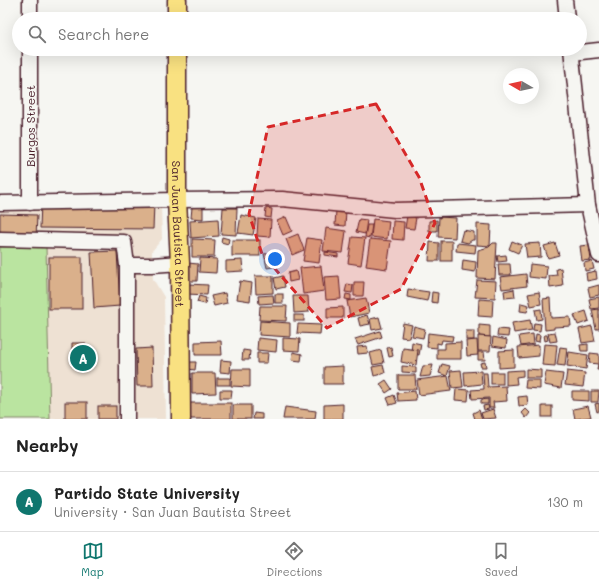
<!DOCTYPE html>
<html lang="en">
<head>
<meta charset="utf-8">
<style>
	body { margin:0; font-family:Mali,sans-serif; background:#f6f6f6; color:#222 }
	.compass { position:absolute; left:503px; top:68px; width:36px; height:36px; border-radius:50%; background:#fff; box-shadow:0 4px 16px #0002; rotate:279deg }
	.you { position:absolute; left:275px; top:259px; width:14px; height:14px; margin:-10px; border:3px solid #fff; border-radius:50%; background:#1a73e8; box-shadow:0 0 0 6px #1a73e833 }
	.badge { display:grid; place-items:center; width:26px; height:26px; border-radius:50%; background:#0f766e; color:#fff; font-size:13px; font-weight:700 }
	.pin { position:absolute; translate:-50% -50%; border:2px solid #fff; box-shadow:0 1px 4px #0006 }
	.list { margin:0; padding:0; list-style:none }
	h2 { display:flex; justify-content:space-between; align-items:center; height:52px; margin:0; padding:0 16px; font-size:17px }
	h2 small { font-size:13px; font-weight:400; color:#767676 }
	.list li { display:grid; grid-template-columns:26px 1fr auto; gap:12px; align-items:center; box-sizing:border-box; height:60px; padding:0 16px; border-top:1px solid #e0e0e0 }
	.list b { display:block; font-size:15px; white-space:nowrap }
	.list p { margin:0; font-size:13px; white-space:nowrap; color:#767676 }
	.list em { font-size:13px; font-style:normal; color:#767676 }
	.icon { flex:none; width:22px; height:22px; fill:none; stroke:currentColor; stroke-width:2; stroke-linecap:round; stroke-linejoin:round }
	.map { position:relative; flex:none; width:599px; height:419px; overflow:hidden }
	.search { position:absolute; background:#fff; box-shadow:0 4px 16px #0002; left:12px; right:12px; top:12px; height:44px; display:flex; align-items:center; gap:10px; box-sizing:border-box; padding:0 14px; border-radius:22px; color:#767676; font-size:15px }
	.sheet { height:112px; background:#fff }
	nav { display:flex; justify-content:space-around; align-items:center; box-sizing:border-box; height:56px; border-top:1px solid #e0e0e0; background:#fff; font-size:11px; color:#767676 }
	nav a { display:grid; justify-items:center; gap:2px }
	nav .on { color:#0f766e }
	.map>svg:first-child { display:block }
	.built { fill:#eee1d3 }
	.green { fill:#bae4a0; stroke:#828266 }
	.building { fill:#dab08b; stroke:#4a1f2b }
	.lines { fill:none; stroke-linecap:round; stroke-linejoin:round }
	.minor-casing { stroke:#4a1f2b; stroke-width:17 }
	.major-casing { stroke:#4a1f2b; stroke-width:21 }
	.minor { stroke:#f6f6f2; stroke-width:14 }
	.major { stroke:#f9e181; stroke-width:18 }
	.marked { fill:#d62828; fill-opacity:0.2; stroke:#d62828; stroke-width:3; stroke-dasharray:8 5; stroke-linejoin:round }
	.labels { text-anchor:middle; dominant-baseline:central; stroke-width:3; stroke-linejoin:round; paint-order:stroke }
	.street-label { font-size:12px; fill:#4a1f2b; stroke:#f6f6f2 }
</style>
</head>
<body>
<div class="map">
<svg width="599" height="419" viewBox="0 0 599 419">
	<rect width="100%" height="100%" fill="#f6f6f2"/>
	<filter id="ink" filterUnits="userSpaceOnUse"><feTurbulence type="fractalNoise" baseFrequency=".025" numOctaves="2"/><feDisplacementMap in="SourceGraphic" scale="8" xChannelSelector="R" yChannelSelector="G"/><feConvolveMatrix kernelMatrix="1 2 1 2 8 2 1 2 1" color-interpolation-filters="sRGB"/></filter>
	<g filter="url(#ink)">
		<path class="built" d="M161,204L162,239L152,251V265L153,279L164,297L166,419H0V209Z"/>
		<path class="green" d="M46,246L50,419H0V247Z"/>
		<g class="building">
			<path d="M41,203L154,204L153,229L40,228Z"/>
			<path d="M192,207H203V219L191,218Z"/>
			<path d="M223,208H237L236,235L221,234Z"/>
			<path d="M266,208L272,209L271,218L265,217Z"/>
			<path d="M336,210L346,211L345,226L335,225Z"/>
			<path d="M0,214L37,215L36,238L0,237Z"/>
			<path d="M241,215L256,218L253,235L238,233Z"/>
			<path d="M407,216L416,218L414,229L405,228Z"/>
			<path d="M286,217L292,231L283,235L277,221Z"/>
			<path d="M439,217L456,218L455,238L438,237Z"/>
			<path d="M218,219L219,236L191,238L190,221Z"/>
			<path d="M258,219L271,220L270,237L257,236Z"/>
			<path d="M359,219L367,220L365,234L356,232Z"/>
			<path d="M373,219L389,221L387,239L371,237Z"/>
			<path d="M437,220V231H429V221Z"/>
			<path d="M393,221L404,222L403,240L392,239Z"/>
			<path d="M477,224L491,225L490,246L477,245Z"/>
			<path d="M367,225H372L370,238L365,237Z"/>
			<path d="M326,228L346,231L343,253L323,251Z"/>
			<path d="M463,230L474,232V240H472L468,243L460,241Z"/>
			<path d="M298,234L304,250L292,255L286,239Z"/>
			<path d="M222,237L229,239L228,244L221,242Z"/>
			<path d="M352,237L365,238L361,265L348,263Z"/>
			<path d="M307,238L322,240L319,263L303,261Z"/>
			<path d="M192,239L215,240L214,257H192Z"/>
			<path d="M370,239L391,241L387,269L366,266Z"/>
			<rect x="232" y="240" width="28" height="16"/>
			<rect x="441" y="241" width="11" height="20"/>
			<path d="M512,241L522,245L518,253L509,249Z"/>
			<path d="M430,242L439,243V261H429Z"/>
			<path d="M457,243L476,245L475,253L456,251Z"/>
			<path d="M493,243H497L495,279L477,278L478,250L489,247Z"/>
			<path d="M540,243L541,257L527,258L525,244Z"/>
			<path d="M555,243L559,255L548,258L544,246Z"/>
			<path d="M589,245L591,260L582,261L580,246Z"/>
			<path d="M117,251L120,306L94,308L91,252Z"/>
			<path d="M277,252L279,266L267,268L264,254Z"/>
			<path d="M325,252L338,254V257L325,255Z"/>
			<path d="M506,255L507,261L498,262L497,256Z"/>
			<rect x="49" y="257" width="33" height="52"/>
			<path d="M200,258L217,259L216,273L199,272Z"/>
			<path d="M242,260L243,271L226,272V261Z"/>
			<path d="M463,260L476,262L475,272L462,270Z"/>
			<path d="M592,261L594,269L585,271L584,263Z"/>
			<path d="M188,263L198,264L197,281H187Z"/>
			<path d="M498,264H510L511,275H499Z"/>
			<path d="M530,264L547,266L546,279L529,277Z"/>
			<path d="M321,266L324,291L303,294L300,268Z"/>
			<path d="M561,268L563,286L550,288L549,276L557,275L556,269Z"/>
			<path d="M296,271L298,280L289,282L288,273Z"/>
			<path d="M596,271L597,279L587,281L586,273Z"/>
			<path d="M526,274L527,286L502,289L500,277Z"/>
			<path d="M255,276H273V293L256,294Z"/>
			<path d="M283,276L285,287L276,289L274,278Z"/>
			<path d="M339,276L341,299L326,300L324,277Z"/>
			<path d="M477,280L496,281L495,298L475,297Z"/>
			<path d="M240,281L252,283L250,301L237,299Z"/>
			<path d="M354,282H364L363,296H354Z"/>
			<path d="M188,284L208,285L207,295L187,294Z"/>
			<path d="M347,284L353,285L352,293L345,292Z"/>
			<path d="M599,285V295L590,297L588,288Z"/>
			<path d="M408,289L429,292L427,301L407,297Z"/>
			<path d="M514,289L515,297L505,298L504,291Z"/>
			<path d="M432,292L438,293L437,303L431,302Z"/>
			<path d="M539,292L541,304L531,306L528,294Z"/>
			<path d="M225,293L227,303L214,306L211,296Z"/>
			<rect x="275" y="294" width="8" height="9"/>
			<path d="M346,294L351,295V300L345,299Z"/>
			<path d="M273,295L274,303L259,304L258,296Z"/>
			<path d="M199,296L206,298L205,304L197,302Z"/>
			<path d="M293,296H308L309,312L294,313Z"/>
			<path d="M599,297V308L591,309L589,299Z"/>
			<path d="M366,298L369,313L350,317L347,301Z"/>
			<path d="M550,298L551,318L570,317L571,326L554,327V329L545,330L543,299Z"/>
			<path d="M479,299L493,300L492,317L478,316Z"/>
			<path d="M521,303L529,305L527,312L520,311Z"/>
			<path d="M260,306H287L286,321L259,320Z"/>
			<path d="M343,307V318H327V308Z"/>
			<path d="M541,309L542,319L537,320L535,310Z"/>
			<path d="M599,309V329H596L592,310Z"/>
			<path d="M586,311L589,321L578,325L574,315Z"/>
			<rect x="294" y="315" width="10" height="6"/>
			<path d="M367,315L370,324L360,326L358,318Z"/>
			<path d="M379,317L382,328L372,330L370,319Z"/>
			<path d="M530,320L532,330L514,333L512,323Z"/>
			<path d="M260,321L290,323V337L259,335Z"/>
			<path d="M403,323L412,325L409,338L401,337Z"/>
			<path d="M534,323L541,324L540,331L533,330Z"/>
			<path d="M298,324L321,325L320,334L297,333Z"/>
			<path d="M479,325L490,326V337L479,336Z"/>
			<path d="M414,326L425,329L423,338L412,336Z"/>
			<path d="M592,326L595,341L582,343L579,329Z"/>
			<path d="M498,329L509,330L508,337L497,336Z"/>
			<path d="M380,331L382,337L358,345L355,339Z"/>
			<rect x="466" y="331" width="8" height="9"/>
			<path d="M555,332L557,341L550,342L548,333Z"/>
			<path d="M428,333L453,336L452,341L442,340L441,344L437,343V348L427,347Z"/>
			<path d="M533,334L534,344L521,346L519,336Z"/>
			<path d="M536,334L540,335L539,342L535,341Z"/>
			<path d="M544,335H547L548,340L545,341Z"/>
			<path d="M478,336L491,337L490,351H478Z"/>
			<path d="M493,337L507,340L506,348L492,346Z"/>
			<path d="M258,338L277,340L276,352L257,350Z"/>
			<path d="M283,338L300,339L299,351L283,350Z"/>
			<path d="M477,340L478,355L467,356L466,341Z"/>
			<path d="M221,341L222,355H195V342Z"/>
			<path d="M412,342L421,344L419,355L411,353Z"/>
			<path d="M461,342V359H437V349H445V343Z"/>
			<path d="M72,343H85L84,366H72Z"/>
			<path d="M544,344L557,345L555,366L542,365Z"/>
			<path d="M588,344V351H581L580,345Z"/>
			<path d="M539,345V356L519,358L518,347Z"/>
			<path d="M367,346L368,353L358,354L357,347Z"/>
			<path d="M391,347L393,356L389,357L387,348Z"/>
			<path d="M560,347L567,348L565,366L557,365Z"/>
			<path d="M152,348L153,386H137L136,349Z"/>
			<path d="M403,348L418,350L416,365L401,362Z"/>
			<path d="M243,350L250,351L249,360H242Z"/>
			<path d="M381,350L384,363L373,365L370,353Z"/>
			<path d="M514,350V367L499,368V351Z"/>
			<path d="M293,352L302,354L301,361L292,360Z"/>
			<path d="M478,352H484L485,360H478Z"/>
			<path d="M569,352L588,355L586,369L567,366Z"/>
			<path d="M257,353H268L267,363H257Z"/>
			<path d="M590,353L599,354V370H597L598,364L589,363Z"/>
			<path d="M221,360L231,361L230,373L220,372Z"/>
			<path d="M189,362H196L195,370L188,369Z"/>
			<path d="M485,362L486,367H481L480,363Z"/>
			<path d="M442,364L450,366L447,376L439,373Z"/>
			<path d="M383,365L385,373L374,376L372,367Z"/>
			<path d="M433,365L430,376L420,377L423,366Z"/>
			<path d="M343,366V384H324V367Z"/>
			<path d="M402,366L416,367V373L402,372Z"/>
			<path d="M232,369H250V387L231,386Z"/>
			<path d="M526,369L541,370V378H526Z"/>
			<path d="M461,370L463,387L452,388L450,371Z"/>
			<path d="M523,370V376L516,377L517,384L506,385V371Z"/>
			<path d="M481,371L482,384L465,386L464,372Z"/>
			<path d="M567,371L585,373L583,387L565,385Z"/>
			<rect x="491" y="372" width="12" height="12"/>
			<path d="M546,372L563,374L561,388L544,385Z"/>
			<path d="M192,373H215L216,393L192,394Z"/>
			<path d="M483,373H487L488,387L506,386L507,401L493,402L494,408H489V398L472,399L471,390L484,389Z"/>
			<path d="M398,375H415L416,389H398Z"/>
			<path d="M448,376L451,391L419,395L417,380Z"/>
			<rect x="217" y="378" width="13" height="7"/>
			<path d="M386,380L392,389L386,393L380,384Z"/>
			<path d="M526,380H540V389L525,388Z"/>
			<path d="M456,389L469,390L468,401L455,400Z"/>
			<path d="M220,390H232L231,398H220Z"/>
			<path d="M415,391L416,400L398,401L397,393Z"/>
			<path d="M572,391H589V401L572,400Z"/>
			<path d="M591,391H599L598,402H591Z"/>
			<path d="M394,395L397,403L390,405L387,398Z"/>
			<path d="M527,396L528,405L519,406L518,397Z"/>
			<path d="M488,399V404H481V400Z"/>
			<rect x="65" y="402" width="22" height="17"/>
			<rect x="190" y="403" width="41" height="16"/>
			<path d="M599,403V411L597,412L595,404Z"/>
			<path d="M343,404V419H324V405Z"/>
			<rect x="233" y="405" width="18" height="14"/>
			<path d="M488,405L489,409L484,410L483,406Z"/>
			<rect x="98" y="406" width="18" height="13"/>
			<rect x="542" y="406" width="10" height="11"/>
			<path d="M588,406L591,417L575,419L573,409Z"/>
			<path d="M285,407L316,411L315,419H283Z"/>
			<path d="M493,409L496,418L483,419L481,413Z"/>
			<path d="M526,409L530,413L526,418L522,413Z"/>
			<path d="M479,410L482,419H475L473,413Z"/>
			<path d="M254,413L262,414V419H253Z"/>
		</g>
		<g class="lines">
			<defs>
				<g id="minor">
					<path d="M565,0L567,19"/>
					<path d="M30,19V0"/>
					<path d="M571,49L588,205L599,255"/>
					<path d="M572,53L599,50"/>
					<path d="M0,203L177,200L282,199L395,210L588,205"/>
					<path d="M30,203V49"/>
					<path d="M0,239L124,242L127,265"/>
					<path d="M127,419V265H152L180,263"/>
				</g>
				<g id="major">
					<path d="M177,0V19"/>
					<path id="s1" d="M177,49V200L180,263L181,419"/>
				</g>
			</defs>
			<use href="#minor" class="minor-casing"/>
			<use href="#major" class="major-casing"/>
			<use href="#minor" class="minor"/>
			<use href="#major" class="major"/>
		</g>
	</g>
	<path class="marked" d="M376,104L419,177L435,223L401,289L327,328L262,254L249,214L268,127Z"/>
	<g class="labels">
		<g class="street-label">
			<text transform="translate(30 126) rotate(-90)">Burgos Street</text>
			<text stroke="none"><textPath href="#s1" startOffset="185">San Juan Bautista Street</textPath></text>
		</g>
	</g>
</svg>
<svg class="compass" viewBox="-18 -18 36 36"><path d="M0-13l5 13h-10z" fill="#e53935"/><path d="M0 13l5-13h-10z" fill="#767676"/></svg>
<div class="you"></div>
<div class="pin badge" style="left:83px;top:358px">A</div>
<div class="search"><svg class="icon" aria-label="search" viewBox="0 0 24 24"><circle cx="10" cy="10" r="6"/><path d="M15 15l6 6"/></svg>Search here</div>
</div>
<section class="sheet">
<h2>Nearby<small></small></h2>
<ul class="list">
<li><span class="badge">A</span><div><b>Partido State University</b><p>University · San Juan Bautista Street</p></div><em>130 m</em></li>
</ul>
</section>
<nav>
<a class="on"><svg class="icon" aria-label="map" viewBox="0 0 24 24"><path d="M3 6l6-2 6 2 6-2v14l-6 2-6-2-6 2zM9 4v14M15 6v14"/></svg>Map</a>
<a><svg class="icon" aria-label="directions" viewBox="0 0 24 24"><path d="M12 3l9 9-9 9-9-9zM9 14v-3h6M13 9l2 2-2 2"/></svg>Directions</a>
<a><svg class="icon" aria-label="saved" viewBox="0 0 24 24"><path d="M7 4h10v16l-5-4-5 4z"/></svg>Saved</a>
</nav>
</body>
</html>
